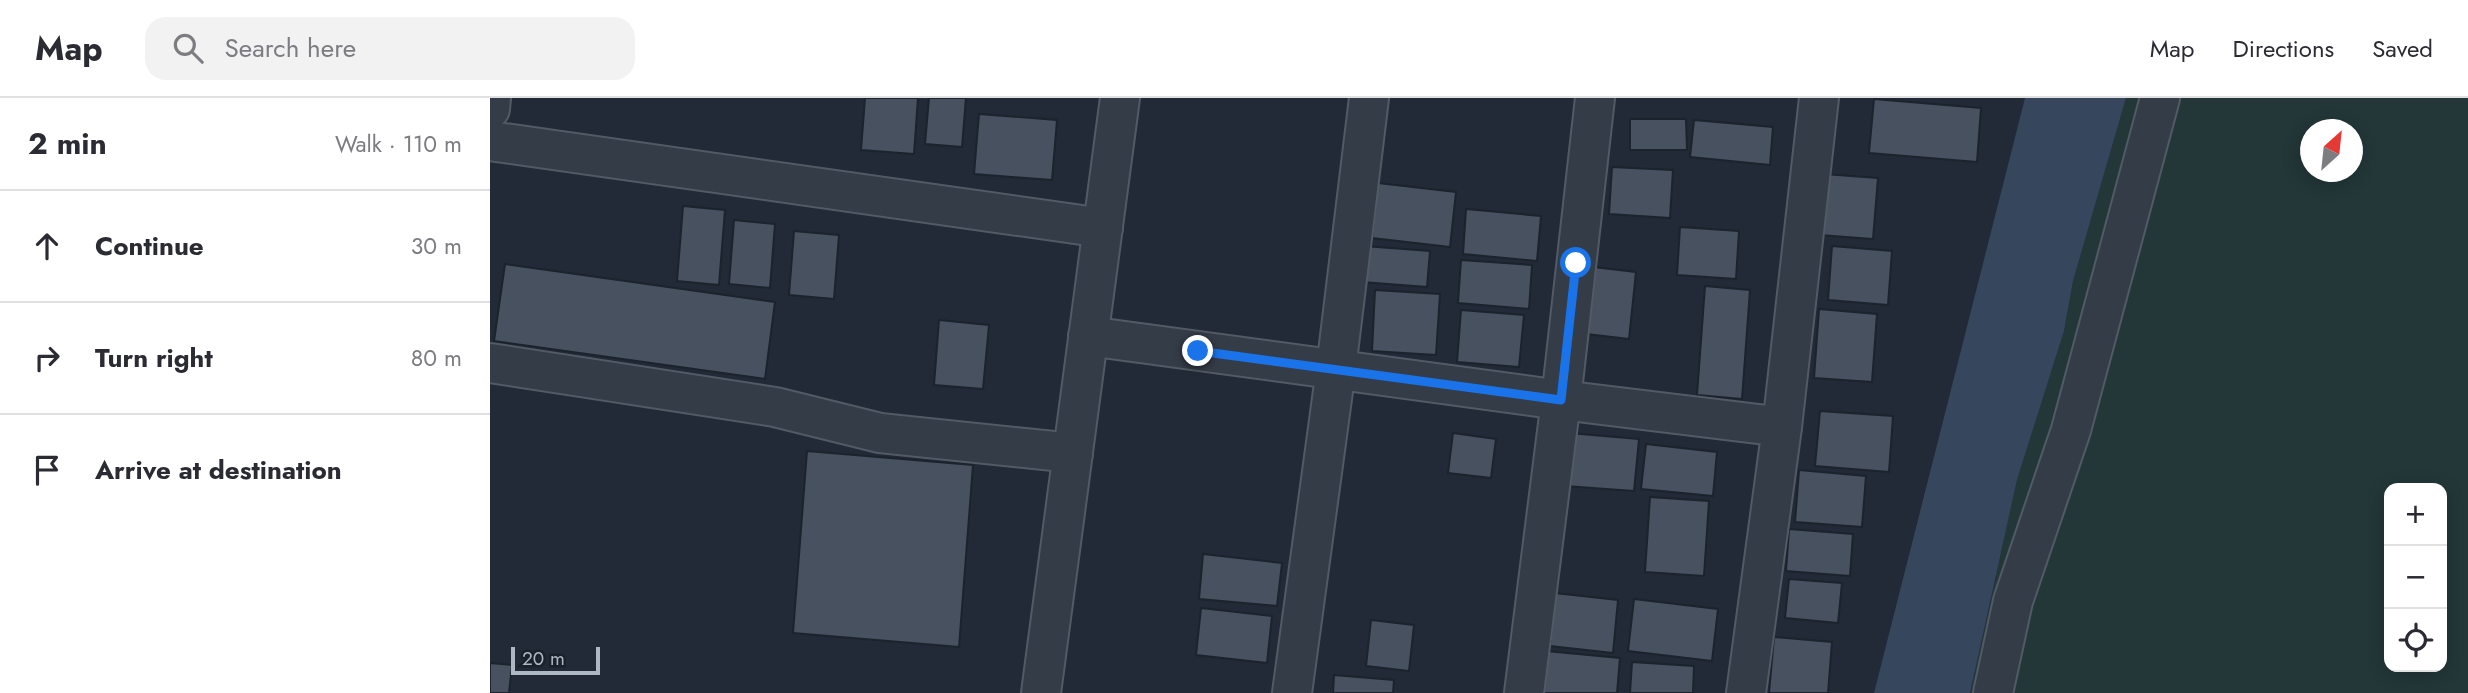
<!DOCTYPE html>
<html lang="en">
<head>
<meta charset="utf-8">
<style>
	body { margin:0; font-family:Jost,sans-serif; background:#f2f2f3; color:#2b2b33 }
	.controls { position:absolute; right:21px; bottom:21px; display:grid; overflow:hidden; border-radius:14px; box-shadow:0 4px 18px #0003 }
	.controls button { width:63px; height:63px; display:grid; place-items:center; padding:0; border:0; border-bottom:2px solid #e1e1e2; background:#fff; color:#2b2b33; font:35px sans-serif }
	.compass { position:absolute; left:1810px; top:21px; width:63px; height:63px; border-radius:50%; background:#fff; box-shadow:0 4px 18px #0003; rotate:27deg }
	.scale { position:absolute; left:21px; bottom:18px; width:89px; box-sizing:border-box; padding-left:7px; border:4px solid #aeb7c4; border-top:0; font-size:19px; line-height:24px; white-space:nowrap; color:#aeb7c4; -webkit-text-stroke:5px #19212b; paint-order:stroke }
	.stop { position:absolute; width:21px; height:21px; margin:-16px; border:5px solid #1a73e8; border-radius:50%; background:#fff }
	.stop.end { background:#1a73e8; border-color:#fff; box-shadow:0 2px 7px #0008 }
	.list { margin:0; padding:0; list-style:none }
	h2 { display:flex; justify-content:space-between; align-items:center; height:91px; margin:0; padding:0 28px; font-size:30px }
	h2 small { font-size:23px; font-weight:400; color:#7c7c81 }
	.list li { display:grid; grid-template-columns:46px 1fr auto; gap:21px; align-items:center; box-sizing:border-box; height:112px; padding:0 28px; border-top:2px solid #e1e1e2 }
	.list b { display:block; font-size:26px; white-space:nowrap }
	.list em { font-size:23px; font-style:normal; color:#7c7c81 }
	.icon { flex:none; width:38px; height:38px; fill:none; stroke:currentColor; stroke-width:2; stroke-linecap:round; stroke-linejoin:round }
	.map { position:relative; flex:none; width:1978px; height:595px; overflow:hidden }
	header { display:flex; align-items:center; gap:42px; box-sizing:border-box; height:98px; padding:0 35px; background:#fff; border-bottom:2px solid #e1e1e2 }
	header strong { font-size:33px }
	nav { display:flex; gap:38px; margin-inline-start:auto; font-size:24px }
	.search { width:490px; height:63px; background:#f2f2f3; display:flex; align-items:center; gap:18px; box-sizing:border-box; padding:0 24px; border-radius:21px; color:#7c7c81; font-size:26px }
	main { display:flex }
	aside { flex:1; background:#fff }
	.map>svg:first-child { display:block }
	.green { fill:#233738; fill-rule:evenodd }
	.water { fill:#35465d }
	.building { fill:#475160; stroke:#1b232d; stroke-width:2 }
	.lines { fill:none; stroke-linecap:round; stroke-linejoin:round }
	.minor-casing { stroke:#515a65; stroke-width:42 }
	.minor { stroke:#343c47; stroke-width:38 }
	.route { stroke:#1a73e8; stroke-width:9 }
</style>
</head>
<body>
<header>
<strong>Map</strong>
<div class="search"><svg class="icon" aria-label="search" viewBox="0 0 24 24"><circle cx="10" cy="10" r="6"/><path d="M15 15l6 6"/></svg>Search here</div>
<nav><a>Map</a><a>Directions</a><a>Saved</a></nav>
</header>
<main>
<aside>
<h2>2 min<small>Walk · 110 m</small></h2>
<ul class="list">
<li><svg class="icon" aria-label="ahead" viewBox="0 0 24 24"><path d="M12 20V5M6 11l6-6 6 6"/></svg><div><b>Continue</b></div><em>30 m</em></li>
<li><svg class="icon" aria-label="right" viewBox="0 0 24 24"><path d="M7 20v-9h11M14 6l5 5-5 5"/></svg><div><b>Turn right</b></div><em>80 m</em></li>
<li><svg class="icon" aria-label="arrive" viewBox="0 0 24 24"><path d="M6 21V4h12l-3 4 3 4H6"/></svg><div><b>Arrive at destination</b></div></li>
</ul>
</aside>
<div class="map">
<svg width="1978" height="595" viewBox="0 0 1978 595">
	<rect width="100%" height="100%" fill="#212a36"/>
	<path class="green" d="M1636,0H1978V595H1480L1527,382L1574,233L1583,183ZM1820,32H1862V74H1820ZM1899,390H1952V569H1899Z"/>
	<path class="water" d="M1535,0H1636L1583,183L1574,233L1527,382L1480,595H1384Z"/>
	<g class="building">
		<path d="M375,0H428L424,56L371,52Z"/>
		<path d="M439,0H476L472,49L435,46Z"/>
		<path d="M1384,1L1491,10L1487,64L1379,55Z"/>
		<path d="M489,16L567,22L562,82L484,76Z"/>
		<path d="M1140,21H1196L1197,52H1140Z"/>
		<path d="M1204,22L1283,29L1280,67L1200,59Z"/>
		<path d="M1122,69L1183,72L1180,120L1119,116Z"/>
		<path d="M1334,76L1388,80L1383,141L1329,137Z"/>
		<path d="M888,85L966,94L960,149L882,140Z"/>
		<path d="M193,108L235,112L229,187L187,183Z"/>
		<path d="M976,111L1051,118L1047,163L973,156Z"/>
		<path d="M244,122L285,126L280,190L239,186Z"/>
		<path d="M1190,129L1249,133L1246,181L1187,177Z"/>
		<path d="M304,133L349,137L344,201L299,197Z"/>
		<path d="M874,148L940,153L937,189L872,184Z"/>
		<path d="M1342,148L1402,153L1398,207L1338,202Z"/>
		<path d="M971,162L1042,167L1039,211L968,205Z"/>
		<path d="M15,166L285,204L275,281L4,243Z"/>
		<path d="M1095,168L1146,174L1139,241L1088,235Z"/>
		<path d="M1215,188L1260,192L1252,301L1207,297Z"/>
		<path d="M885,192L950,196L946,257L882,253Z"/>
		<path d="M1329,211L1387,216L1382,284L1324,280Z"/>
		<path d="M971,212L1034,217L1029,269L967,264Z"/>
		<path d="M449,222L499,227L493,291L444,287Z"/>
		<path d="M1330,313L1403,318L1399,374L1325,368Z"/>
		<path d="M963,335L1006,341L1001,380L958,375Z"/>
		<path d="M1079,335L1149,341L1144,393L1075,388Z"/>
		<path d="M1156,346L1227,354L1223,398L1151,391Z"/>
		<path d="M317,353L483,367L469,549L303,535Z"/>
		<path d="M1309,372L1376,378L1372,429L1305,424Z"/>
		<path d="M1160,399L1219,403L1214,478L1155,474Z"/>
		<path d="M1299,431L1363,436L1360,478L1296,473Z"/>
		<path d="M713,456L792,465L787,508L709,501Z"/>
		<path d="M1299,481L1352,485L1348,525L1295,520Z"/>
		<path d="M1065,495L1128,502L1123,555L1060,548Z"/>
		<path d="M1144,501L1228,511L1222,563L1138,553Z"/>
		<path d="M711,510L782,518L777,565L706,557Z"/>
		<path d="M881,522L924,527L919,573L876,568Z"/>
		<path d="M1284,539L1342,544L1338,595H1279Z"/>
		<path d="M1056,553L1130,560L1127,595H1053Z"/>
		<path d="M1142,564L1204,568L1203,595H1140Z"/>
		<path d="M0,565L22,567L19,595H0Z"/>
		<path d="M844,577L904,582L903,595H843Z"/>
	</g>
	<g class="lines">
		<defs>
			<g id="minor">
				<path d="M0,11L1,0"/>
				<path d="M0,43L613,130"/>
				<path d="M598,238L1071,302L1292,329"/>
				<path d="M0,265L285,309L390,335L583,355"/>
				<path d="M551,595L630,0"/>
				<path d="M802,595L846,271L879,0"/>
				<path d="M1034,595L1071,302L1105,0"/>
				<path d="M1256,595L1292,329L1329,0"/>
				<path d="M1503,595L1523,503L1581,332L1670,0"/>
			</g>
		</defs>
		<use href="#minor" class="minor-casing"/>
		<use href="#minor" class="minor"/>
	</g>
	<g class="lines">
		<path class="route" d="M708,253L1071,302L1086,165"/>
	</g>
</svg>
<div class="controls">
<button>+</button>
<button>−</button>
<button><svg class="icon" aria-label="locate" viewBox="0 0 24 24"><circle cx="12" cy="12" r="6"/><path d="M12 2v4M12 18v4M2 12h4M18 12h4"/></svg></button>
</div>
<svg class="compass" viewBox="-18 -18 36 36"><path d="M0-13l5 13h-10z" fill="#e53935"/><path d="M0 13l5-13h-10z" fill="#7c7c81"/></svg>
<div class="scale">20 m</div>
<div class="stop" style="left:1086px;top:165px"></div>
<div class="stop end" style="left:708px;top:253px"></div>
</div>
</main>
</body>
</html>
